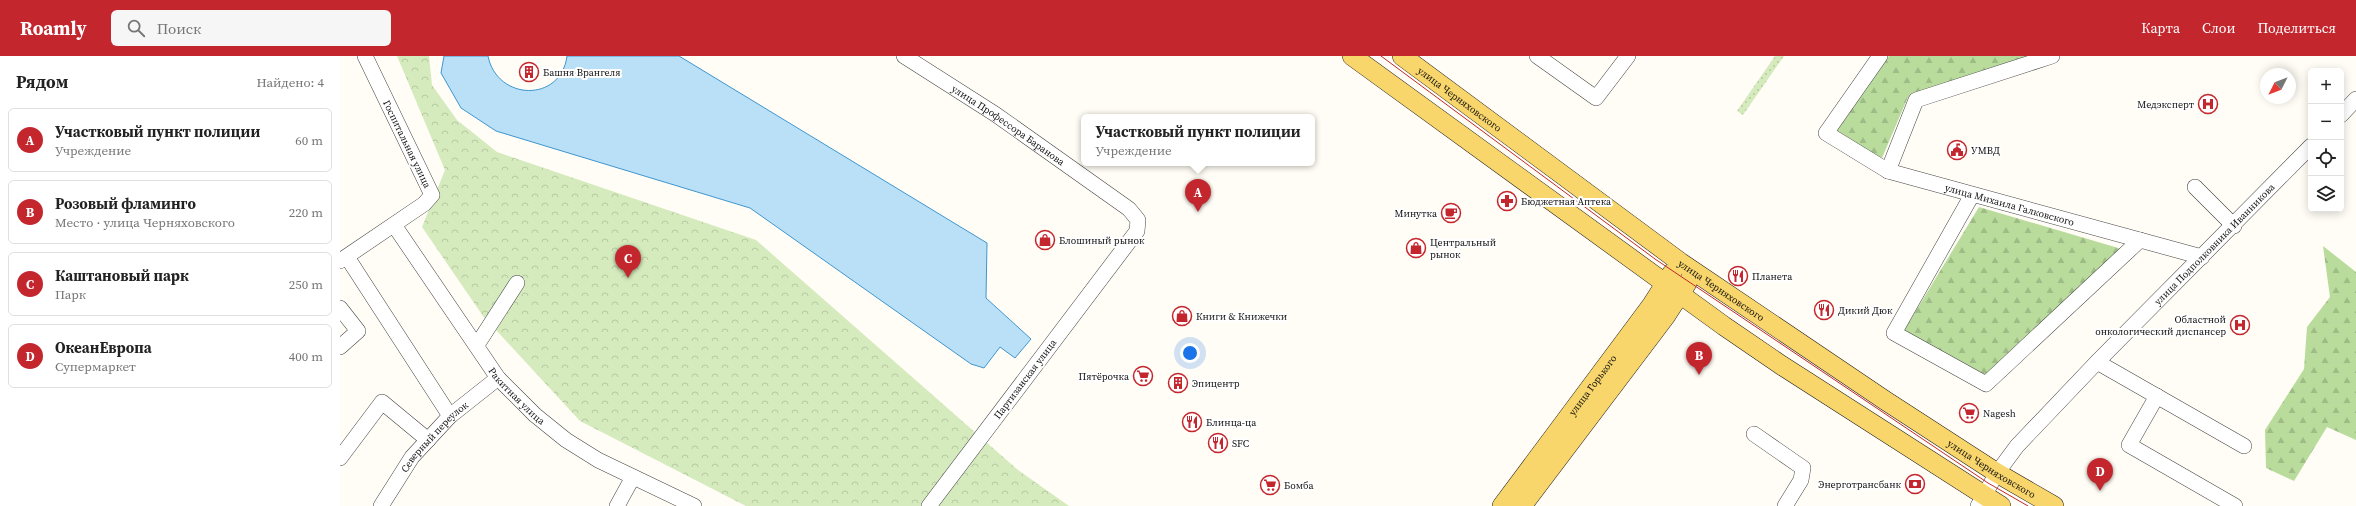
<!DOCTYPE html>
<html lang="ru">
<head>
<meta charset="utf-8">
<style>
	body { margin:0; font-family:"Source Serif 4",serif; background:#f6f6f6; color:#222 }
	.controls { position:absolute; right:12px; top:12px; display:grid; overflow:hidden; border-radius:6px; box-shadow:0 2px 10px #0003 }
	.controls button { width:36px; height:36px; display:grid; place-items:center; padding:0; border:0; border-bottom:1px solid #e0e0e0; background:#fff; color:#222; font:20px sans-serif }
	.compass { position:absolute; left:1920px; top:12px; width:36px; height:36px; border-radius:50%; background:#fff; box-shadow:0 2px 10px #0003; rotate:228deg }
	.you { position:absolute; left:850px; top:297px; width:14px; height:14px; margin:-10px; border:3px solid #fff; border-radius:50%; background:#1a73e8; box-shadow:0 0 0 6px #1a73e833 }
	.badge { display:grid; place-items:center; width:26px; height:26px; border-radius:50%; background:#c4262e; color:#fff; font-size:13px; font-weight:700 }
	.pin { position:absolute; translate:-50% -33px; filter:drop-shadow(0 1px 2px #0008) }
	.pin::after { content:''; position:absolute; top:21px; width:14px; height:12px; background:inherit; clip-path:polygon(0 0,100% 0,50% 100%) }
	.popup { position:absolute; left:741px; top:58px; width:234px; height:52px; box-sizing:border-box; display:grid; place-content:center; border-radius:6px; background:#fff; filter:drop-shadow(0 1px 3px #0005); font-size:13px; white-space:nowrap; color:#767676 }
	.popup b { font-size:15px; color:#222 }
	.popup::after { content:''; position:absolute; left:50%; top:100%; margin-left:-8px; border:8px solid transparent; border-top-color:#fff }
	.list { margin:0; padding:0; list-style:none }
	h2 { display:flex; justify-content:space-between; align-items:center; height:52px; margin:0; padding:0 16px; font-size:17px }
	h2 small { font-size:13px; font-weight:400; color:#767676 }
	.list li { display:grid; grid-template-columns:26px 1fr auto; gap:12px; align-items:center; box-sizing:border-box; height:64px; margin:0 8px 8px; padding:0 8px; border:1px solid #e0e0e0; border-radius:6px }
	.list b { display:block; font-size:15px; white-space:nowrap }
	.list p { margin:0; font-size:13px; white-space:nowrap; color:#767676 }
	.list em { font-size:13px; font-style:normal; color:#767676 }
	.icon { flex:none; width:22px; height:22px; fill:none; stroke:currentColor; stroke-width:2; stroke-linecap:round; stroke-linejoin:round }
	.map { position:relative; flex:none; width:2016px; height:450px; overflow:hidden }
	header { display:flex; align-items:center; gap:24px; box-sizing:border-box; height:56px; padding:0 20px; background:#c4262e; color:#fff }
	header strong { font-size:19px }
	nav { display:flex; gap:22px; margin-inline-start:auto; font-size:14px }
	.search { width:280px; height:36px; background:#f6f6f6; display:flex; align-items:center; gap:10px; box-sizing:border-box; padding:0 14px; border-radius:6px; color:#767676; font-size:15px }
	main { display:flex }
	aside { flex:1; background:#fff }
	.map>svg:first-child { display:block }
	.grass { fill:url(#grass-dots) }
	.forest { fill:url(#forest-firs) }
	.park { fill:url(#park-crowns) }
	.water { fill:#b9e0f7; stroke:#3f96cf }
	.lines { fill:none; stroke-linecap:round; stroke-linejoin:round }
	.minor-casing { stroke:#444; stroke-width:16 }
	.major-casing { stroke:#222; stroke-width:20 }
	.minor { stroke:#fff; stroke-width:15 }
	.major { stroke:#f9d66b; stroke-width:19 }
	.tram { stroke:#c4262e; stroke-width:1 }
	.labels { text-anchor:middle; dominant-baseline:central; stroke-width:4; stroke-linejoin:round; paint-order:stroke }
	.poi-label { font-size:10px; fill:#111; stroke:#fff; text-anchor:start }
	.street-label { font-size:10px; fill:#111; stroke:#fff }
</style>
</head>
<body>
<header>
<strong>Roamly</strong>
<div class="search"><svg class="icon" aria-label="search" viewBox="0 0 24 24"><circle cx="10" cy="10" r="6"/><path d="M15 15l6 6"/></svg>Поиск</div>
<nav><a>Карта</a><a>Слои</a><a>Поделиться</a></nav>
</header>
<main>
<aside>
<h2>Рядом<small>Найдено: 4</small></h2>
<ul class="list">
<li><span class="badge">A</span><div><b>Участковый пункт полиции</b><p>Учреждение</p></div><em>60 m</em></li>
<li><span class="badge">B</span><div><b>Розовый фламинго</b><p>Место · улица Черняховского</p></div><em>220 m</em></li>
<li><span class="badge">C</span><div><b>Каштановый парк</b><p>Парк</p></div><em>250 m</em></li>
<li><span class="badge">D</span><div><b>ОкеанЕвропа</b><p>Супермаркет</p></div><em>400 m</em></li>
</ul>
</aside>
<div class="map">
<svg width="2016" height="450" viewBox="0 0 2016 450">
	<defs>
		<pattern id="grass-dots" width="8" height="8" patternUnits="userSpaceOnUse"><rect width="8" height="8" fill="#d5ebbd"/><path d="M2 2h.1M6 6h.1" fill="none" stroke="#b6c8a1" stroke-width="1.8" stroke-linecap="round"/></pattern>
		<pattern id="forest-firs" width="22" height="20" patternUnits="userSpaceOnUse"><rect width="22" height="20" fill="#b9dc9c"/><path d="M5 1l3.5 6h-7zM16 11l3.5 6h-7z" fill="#9ebc85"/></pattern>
		<pattern id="park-crowns" width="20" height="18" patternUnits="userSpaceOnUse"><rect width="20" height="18" fill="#d5ebbd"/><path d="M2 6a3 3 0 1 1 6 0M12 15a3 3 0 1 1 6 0" fill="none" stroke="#b6c8a1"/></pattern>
	</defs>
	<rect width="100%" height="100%" fill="#fffdf5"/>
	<path class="grass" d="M1435,0H1444L1403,59L1397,55Z"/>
	<g class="forest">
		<path d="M1549,0H1701L1568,41L1542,102L1495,76Z"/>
		<path d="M1639,151L1785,194L1646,319L1563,276Z"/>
		<path d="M1983,190L2016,216V384L1987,371L1954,425L1926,412L1925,374L1964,313L1967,271L1990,241Z"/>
	</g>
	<path class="park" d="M57,0H89L92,29L117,64L157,96L416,184L678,414L729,450H406L240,365L143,260L82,171L105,114Z"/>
	<path class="water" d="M104,0H148C157,45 221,47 227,0H339L647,187L646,242L691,283L675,302L660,291L644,312L631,308L410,152L156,75L121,52L101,17Z"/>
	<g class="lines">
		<defs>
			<g id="minor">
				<path id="s1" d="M564,0L655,58L789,153L798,164L797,175L589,450"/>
				<path d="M1197,0L1256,42L1288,0"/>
				<path id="s2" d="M1540,0L1486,77L1548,115L1862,201"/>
				<path d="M2001,59L2016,43"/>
				<path d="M1548,115L1576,44L1712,0"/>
				<path d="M1855,131L1894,170"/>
				<path d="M1632,139L1554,277L1646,328L1800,184"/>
				<path id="s3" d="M54,169L158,322L195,359L226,384L258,404L354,450"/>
				<path d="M7,201L110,360"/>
				<path d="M0,205L84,148L92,139L25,0"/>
				<path d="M0,252L18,275L0,291"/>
				<path d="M137,289L177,227"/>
				<path d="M1757,306L1904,390"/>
				<path d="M1817,340L1789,389L1895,450"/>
				<path d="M1414,378L1463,412L1461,424L1445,450"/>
				<path d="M0,402L42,346L88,384"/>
				<path id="s4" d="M41,450L72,401L110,360L158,322"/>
				<path d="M277,450L293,421"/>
				<path id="s5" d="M1638,450L1657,417L1677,390L1757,306L1971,90"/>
			</g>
			<g id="major">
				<path d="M1012,0L1384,270L1441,309L1661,450"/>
				<path id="s6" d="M1062,0L1340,206L1546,345L1657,417L1714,450"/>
				<path id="s7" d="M1162,450L1311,250L1332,217"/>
				<path d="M1182,450L1325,261L1347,227"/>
			</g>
		</defs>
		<use href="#minor" class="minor-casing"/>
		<use href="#major" class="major-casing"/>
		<use href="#minor" class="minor"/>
		<use href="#major" class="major"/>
		<path class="tram" d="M1041,0L1315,203L1648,427L1688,450"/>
	</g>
	<defs>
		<symbol id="building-ring" viewBox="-11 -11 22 22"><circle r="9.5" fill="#fff" stroke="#c4262e" stroke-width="1.5"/><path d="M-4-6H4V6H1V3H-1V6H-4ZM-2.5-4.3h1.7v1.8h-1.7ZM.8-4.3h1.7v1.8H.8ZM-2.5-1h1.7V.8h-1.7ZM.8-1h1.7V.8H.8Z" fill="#c4262e"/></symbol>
		<symbol id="hospital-ring" viewBox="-11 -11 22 22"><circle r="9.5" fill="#fff" stroke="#c4262e" stroke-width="1.5"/><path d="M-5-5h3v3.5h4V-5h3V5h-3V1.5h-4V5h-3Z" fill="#c4262e"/></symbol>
		<symbol id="civic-ring" viewBox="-11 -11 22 22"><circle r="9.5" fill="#fff" stroke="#c4262e" stroke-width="1.5"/><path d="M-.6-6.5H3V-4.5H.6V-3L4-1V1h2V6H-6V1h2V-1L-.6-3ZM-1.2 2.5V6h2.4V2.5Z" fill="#c4262e"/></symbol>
		<symbol id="pharmacy-ring" viewBox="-11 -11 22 22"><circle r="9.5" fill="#fff" stroke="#c4262e" stroke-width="1.5"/><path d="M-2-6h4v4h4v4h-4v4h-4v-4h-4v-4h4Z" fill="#c4262e"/></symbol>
		<symbol id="cafe-ring" viewBox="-11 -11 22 22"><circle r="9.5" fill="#fff" stroke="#c4262e" stroke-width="1.5"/><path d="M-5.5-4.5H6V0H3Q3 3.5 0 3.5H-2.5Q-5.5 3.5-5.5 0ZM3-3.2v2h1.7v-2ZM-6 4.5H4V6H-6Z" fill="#c4262e"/></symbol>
		<symbol id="shop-ring" viewBox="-11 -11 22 22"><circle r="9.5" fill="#fff" stroke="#c4262e" stroke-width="1.5"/><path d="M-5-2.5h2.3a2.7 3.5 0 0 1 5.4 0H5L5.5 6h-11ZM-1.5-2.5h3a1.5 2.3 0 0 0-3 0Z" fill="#c4262e"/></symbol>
		<symbol id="restaurant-ring" viewBox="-11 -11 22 22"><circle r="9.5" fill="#fff" stroke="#c4262e" stroke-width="1.5"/><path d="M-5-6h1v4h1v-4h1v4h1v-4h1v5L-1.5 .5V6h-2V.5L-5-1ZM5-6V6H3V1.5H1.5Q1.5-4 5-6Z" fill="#c4262e"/></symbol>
		<symbol id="supermarket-ring" viewBox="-11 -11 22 22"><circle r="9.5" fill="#fff" stroke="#c4262e" stroke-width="1.5"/><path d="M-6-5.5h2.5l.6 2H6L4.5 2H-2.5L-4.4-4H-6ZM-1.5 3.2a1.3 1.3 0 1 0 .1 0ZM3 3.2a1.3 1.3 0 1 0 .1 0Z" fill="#c4262e"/></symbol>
		<symbol id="bank-ring" viewBox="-11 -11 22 22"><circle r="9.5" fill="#fff" stroke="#c4262e" stroke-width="1.5"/><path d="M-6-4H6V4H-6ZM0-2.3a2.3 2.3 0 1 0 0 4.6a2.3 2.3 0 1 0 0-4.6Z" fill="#c4262e"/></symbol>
	</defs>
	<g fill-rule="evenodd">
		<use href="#building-ring" x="178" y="5" width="22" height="22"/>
		<use href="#hospital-ring" x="1857" y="37" width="22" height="22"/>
		<use href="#civic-ring" x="1606" y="83" width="22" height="22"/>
		<use href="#pharmacy-ring" x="1156" y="134" width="22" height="22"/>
		<use href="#cafe-ring" x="1100" y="146" width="22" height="22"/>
		<use href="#shop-ring" x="694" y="173" width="22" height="22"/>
		<use href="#shop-ring" x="1065" y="181" width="22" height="22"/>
		<use href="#restaurant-ring" x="1387" y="209" width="22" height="22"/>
		<use href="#restaurant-ring" x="1473" y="243" width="22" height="22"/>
		<use href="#shop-ring" x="831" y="249" width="22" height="22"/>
		<use href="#hospital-ring" x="1889" y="258" width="22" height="22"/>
		<use href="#supermarket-ring" x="792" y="309" width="22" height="22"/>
		<use href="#building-ring" x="827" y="316" width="22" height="22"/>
		<use href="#supermarket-ring" x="1618" y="346" width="22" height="22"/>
		<use href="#restaurant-ring" x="841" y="355" width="22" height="22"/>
		<use href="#restaurant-ring" x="867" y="376" width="22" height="22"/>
		<use href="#bank-ring" x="1564" y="417" width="22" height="22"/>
		<use href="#supermarket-ring" x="919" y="418" width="22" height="22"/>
	</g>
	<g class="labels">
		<g class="poi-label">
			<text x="203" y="16">Башня Врангеля</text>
			<text x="1854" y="48" text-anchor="end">Медэксперт</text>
			<text x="1631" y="94">УМВД</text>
			<text x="1181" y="145">Бюджетная Аптека</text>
			<text x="1097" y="157" text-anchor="end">Минутка</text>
			<text x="719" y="184">Блошиный рынок</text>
			<text x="1090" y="186">Центральный<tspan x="1090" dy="12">рынок</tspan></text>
			<text x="1412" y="220">Планета</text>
			<text x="1498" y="254">Дикий Дюк</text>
			<text x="856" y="260">Книги &amp; Книжечки</text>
			<text x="1886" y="263" text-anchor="end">Областной<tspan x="1886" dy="12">онкологический диспансер</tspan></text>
			<text x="789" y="320" text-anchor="end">Пятёрочка</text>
			<text x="852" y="327">Эпицентр</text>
			<text x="1643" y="357">Nagesh</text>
			<text x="866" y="366">Блинца-ца</text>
			<text x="892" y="387">SFC</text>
			<text x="1561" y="428" text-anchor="end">Энерготрансбанк</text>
			<text x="944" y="429">Бомба</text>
		</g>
		<g class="street-label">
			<text stroke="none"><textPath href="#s6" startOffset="72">улица Черняховского</textPath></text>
			<text stroke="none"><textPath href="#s1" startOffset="125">улица Профессора Баранова</textPath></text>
			<text transform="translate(67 88) rotate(64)">Госпитальная улица</text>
			<text stroke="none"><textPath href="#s2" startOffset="293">улица Михаила Галковского</textPath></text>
			<text stroke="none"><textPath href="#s5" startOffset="354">улица Подполковника Иванникова</textPath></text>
			<text stroke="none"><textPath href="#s6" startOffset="396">улица Черняховского</textPath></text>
			<text transform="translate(685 323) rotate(-53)">Партизанская улица</text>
			<text stroke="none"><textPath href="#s7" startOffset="151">улица Горького</textPath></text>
			<text stroke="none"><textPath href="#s3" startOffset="211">Ракитная улица</textPath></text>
			<text stroke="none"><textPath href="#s4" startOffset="88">Северный переулок</textPath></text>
			<text stroke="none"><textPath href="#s6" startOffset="720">улица Черняховского</textPath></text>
		</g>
	</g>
</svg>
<div class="controls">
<button>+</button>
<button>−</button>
<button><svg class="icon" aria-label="locate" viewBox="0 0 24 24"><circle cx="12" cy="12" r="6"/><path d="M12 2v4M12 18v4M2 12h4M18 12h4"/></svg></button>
<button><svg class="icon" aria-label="layers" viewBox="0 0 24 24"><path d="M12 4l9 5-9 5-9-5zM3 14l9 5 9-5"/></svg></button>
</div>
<svg class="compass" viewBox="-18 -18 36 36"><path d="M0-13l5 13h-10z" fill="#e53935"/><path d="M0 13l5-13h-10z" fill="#767676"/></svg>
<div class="you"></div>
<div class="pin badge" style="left:858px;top:156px">A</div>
<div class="popup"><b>Участковый пункт полиции</b>Учреждение</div>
<div class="pin badge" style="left:1359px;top:319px">B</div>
<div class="pin badge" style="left:288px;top:222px">C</div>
<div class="pin badge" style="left:1760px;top:435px">D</div>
</div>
</main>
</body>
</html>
